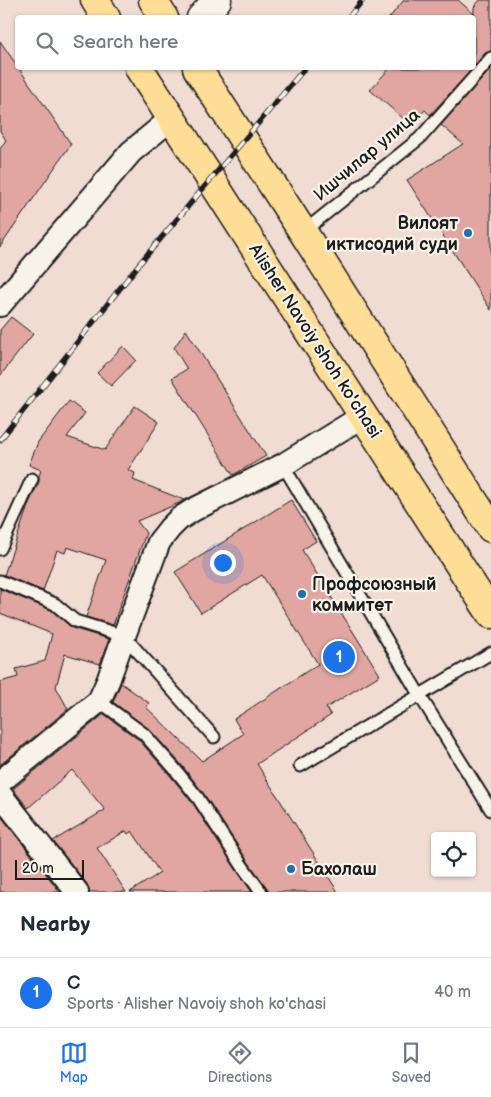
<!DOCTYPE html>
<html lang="en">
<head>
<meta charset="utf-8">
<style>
	body { margin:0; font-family:"Balsamiq Sans",sans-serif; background:#f6f6f7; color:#1f2937 }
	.controls { position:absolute; right:15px; bottom:15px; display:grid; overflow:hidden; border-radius:5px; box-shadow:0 1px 4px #0004 }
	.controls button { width:45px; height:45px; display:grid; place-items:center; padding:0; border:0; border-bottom:1px solid #e0e1e3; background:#fff; color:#1f2937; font:25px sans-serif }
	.scale { position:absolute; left:15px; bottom:12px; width:69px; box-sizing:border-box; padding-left:5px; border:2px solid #1c1c1c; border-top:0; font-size:14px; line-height:18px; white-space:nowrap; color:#1c1c1c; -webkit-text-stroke:4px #f7f3e8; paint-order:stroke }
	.you { position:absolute; left:222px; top:562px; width:18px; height:18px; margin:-12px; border:4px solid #fff; border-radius:50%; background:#1a73e8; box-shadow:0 0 0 8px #1a73e833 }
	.badge { display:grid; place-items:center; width:32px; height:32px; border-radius:50%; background:#1a73e8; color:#fff; font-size:16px; font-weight:700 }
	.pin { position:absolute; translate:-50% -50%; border:2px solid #fff; box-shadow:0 1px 5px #0006 }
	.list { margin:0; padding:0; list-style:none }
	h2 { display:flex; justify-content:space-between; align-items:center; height:65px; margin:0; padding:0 20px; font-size:21px }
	h2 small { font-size:16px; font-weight:400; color:#747a83 }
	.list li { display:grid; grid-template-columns:32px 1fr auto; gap:15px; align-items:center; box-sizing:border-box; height:70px; padding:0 20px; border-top:1px solid #e0e1e3 }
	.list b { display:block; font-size:19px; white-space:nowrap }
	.list p { margin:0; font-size:16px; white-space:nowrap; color:#747a83 }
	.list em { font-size:16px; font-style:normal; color:#747a83 }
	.icon { flex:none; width:28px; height:28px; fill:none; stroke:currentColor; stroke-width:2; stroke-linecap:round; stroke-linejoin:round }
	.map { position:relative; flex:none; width:491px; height:892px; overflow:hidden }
	.search { position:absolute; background:#fff; box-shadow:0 1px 4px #0004; left:15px; right:15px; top:15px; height:55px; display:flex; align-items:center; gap:12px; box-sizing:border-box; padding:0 18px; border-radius:5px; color:#747a83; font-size:19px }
	.sheet { height:135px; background:#fff }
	nav { display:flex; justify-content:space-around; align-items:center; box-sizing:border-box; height:70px; border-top:1px solid #e0e1e3; background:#fff; font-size:14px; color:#747a83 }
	nav a { display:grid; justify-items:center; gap:2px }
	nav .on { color:#1a73e8 }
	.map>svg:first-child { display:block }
	.building { fill:#e1a6a2; stroke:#1c1c1c }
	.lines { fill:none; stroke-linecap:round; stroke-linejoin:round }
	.lane-casing { stroke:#1c1c1c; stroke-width:15 }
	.street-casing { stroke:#1c1c1c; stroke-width:26 }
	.secondary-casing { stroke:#1c1c1c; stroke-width:31 }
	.primary-casing { stroke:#1c1c1c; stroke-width:31 }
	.lane { stroke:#f7f3e8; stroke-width:11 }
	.street { stroke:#f7f3e8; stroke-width:22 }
	.secondary { stroke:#f7f3e8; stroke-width:28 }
	.primary { stroke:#fedd96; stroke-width:28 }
	.rail-casing { stroke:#1c1c1c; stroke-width:5.5 }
	.rail { stroke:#f7f3e8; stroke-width:4; stroke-dasharray:11; stroke-linecap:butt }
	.poi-dot { fill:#1f6fb2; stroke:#f7f3e8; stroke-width:2 }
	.labels { text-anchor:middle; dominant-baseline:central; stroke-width:4.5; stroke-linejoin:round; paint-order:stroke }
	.street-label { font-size:18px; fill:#1c1c1c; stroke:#f7f3e8 }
	.poi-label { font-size:18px; font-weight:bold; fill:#1c1c1c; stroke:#f7f3e8; text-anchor:start }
</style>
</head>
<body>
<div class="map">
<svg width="491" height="892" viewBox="0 0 491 892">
	<rect width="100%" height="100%" fill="#f0dcd3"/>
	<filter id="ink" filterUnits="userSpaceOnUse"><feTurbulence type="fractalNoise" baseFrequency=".02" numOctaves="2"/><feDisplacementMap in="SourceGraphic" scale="10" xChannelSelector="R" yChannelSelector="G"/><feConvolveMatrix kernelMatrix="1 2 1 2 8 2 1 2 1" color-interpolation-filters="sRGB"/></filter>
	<g filter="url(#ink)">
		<g class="building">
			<path d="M404,0H458L474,14V7L480,0H491V51L485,53L474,66V18H389Z"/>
			<path d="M0,41L71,144L0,247V149L6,140L0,131Z"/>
			<path d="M390,68H473L430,115L425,110L411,125L370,90Z"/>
			<path d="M491,69V310L407,180L463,144L441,125Z"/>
			<path d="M11,317L33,334L0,376V330Z"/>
			<path d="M186,330L266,456L233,475L172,378L187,369L174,348Z"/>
			<path d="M123,346L136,360L111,386L97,373Z"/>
			<path d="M69,401L85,413L67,437L105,450L135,406L159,422L128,470L135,473L133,480L184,500L179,503L137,521L146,533L113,625L86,617L106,560L67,547L65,553L57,550L43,591L4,575L29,503L39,482V476L41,470L29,465L38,442Z"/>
			<path d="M291,500L316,541L302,550L380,675L326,708L331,715L257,764L338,892H268L267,888L249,863L204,794L180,763L149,729L113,702L121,683L149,703L146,707L202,761L243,734L234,719L318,664L262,575L201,613L175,572Z"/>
			<path d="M0,589L51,610L72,628L109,639L100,664L65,654L56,687L68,709L0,765V682L18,677L16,669L45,661L52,634L0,613Z"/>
			<path d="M104,714L139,740L168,773L192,802L237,871L252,892H130L160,873L132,831L128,834L126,831L97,848L126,892H90L87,884L53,841L105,810L72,770L28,808L13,789Z"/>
			<path d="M0,815L60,892H0Z"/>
		</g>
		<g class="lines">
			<defs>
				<g id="lane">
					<path d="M303,232L420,138L491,58"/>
					<path d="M283,465L420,696L491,810"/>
					<path d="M0,549L32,479"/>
					<path d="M0,581L55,604L75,621L124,636L214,737"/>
					<path d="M99,701L144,734L174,768L198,798L243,867L261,892"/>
					<path d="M300,766L491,653"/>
				</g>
				<g id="street">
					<path d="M0,305L131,152L172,118"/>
					<path d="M0,782L99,701L108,681L124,636L159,542L170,528L179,519L193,510L283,465L363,416"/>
					<path d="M0,794L77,892"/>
				</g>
				<path id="secondary" d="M201,18L217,0"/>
				<g id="primary">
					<path d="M95,0L106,18"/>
					<path d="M153,0L164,18"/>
					<path d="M139,68L491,614"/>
					<path d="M197,68L303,232L491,528"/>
				</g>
			</defs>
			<use href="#lane" class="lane-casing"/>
			<use href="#street" class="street-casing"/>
			<use href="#secondary" class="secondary-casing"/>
			<use href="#primary" class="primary-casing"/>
			<use href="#lane" class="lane"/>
			<use href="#street" class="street"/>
			<use href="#secondary" class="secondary"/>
			<use href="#primary" class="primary"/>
			<defs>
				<g id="rail">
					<path d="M348,18L363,0"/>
					<path d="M0,440L140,263L305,68"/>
				</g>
			</defs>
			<use href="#rail" class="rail-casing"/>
			<use href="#rail" class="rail"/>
		</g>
	</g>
	<g class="poi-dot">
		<circle cx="468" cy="233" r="5"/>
		<circle cx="302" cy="594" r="5"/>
		<circle cx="291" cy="869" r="5"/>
	</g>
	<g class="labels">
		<g class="street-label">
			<text transform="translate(367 155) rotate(-40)">Ишчилар улица</text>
			<text transform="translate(315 341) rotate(57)">Alisher Navoiy shoh ko'chasi</text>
		</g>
		<g class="poi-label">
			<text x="458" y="223" text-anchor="end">Вилоят<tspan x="458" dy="21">иктисодий суди</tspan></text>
			<text x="312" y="584">Профсоюзный<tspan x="312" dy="21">коммитет</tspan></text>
			<text x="301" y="869">Бахолаш</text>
		</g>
	</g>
</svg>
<div class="controls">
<button><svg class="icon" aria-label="locate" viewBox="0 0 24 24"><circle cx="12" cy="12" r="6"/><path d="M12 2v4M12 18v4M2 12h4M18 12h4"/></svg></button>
</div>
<div class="scale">20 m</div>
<div class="you"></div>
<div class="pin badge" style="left:339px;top:657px">1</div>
<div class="search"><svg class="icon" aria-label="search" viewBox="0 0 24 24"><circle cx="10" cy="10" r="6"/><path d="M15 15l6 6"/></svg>Search here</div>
</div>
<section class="sheet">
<h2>Nearby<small></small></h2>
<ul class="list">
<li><span class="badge">1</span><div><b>С</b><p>Sports · Alisher Navoiy shoh ko'chasi</p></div><em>40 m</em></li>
</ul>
</section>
<nav>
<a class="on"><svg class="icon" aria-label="map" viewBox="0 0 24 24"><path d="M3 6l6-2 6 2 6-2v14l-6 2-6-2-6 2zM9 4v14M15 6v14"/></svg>Map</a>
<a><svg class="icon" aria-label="directions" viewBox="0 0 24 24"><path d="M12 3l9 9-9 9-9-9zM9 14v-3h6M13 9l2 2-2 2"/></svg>Directions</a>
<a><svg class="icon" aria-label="saved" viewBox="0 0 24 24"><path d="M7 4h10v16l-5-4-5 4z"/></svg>Saved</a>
</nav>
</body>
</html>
